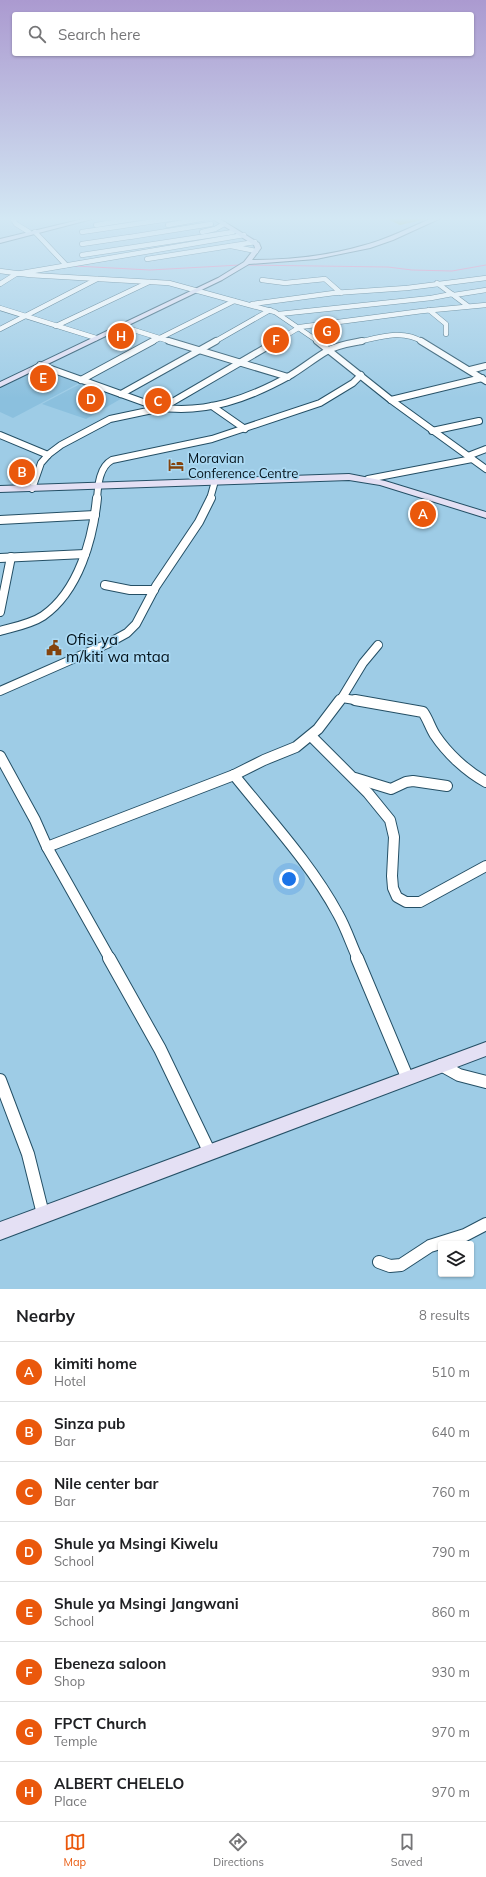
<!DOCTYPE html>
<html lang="en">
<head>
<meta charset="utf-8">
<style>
	body { margin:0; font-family:Mulish,sans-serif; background:#f2f2f2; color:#202124 }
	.controls { position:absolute; right:12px; bottom:12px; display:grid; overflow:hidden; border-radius:4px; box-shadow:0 1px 3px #0004 }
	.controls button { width:36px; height:36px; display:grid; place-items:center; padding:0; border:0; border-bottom:1px solid #e0e0e0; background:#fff; color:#202124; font:20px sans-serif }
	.you { position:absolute; left:289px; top:879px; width:14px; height:14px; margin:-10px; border:3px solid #fff; border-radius:50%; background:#1a73e8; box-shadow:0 0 0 6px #1a73e833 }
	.badge { display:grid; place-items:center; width:26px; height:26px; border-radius:50%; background:#ea580c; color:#fff; font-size:13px; font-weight:700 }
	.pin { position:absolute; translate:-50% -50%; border:2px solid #fff; box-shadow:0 1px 4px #0006 }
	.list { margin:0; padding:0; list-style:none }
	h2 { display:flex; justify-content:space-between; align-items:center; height:52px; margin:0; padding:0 16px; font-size:17px }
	h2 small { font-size:13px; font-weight:400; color:#757577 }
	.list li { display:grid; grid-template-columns:26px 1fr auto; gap:12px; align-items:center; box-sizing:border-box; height:60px; padding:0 16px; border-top:1px solid #e0e0e0 }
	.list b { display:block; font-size:15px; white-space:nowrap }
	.list p { margin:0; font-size:13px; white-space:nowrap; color:#757577 }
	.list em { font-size:13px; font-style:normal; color:#757577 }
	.icon { flex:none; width:22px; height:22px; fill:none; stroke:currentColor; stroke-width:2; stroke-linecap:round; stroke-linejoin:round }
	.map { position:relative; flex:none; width:486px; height:1289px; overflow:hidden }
	.search { position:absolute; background:#fff; box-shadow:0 1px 3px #0004; left:12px; right:12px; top:12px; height:44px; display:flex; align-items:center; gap:10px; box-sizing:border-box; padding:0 14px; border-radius:4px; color:#757577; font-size:15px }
	.sheet { height:532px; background:#fff }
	nav { display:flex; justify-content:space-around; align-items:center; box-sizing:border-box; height:56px; border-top:1px solid #e0e0e0; background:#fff; font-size:11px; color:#757577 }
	nav a { display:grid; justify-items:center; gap:2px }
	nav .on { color:#ea580c }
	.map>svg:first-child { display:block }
	.built { fill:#8bc0de }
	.green { fill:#a6af03 }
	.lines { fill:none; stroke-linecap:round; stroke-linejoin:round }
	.stream { stroke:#f173ad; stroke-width:1 }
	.street-far4-casing { stroke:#244f65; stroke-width:5.5 }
	.street-far3-casing { stroke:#244f65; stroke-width:8 }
	.street-far2-casing { stroke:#244f65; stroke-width:10 }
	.street-far1-casing { stroke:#244f65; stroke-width:12 }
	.street-casing { stroke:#244f65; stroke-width:14 }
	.secondary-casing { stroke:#244f65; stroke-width:2 }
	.street-far4 { stroke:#fff; stroke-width:4.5 }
	.street-far3 { stroke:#fff; stroke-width:6 }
	.street-far2 { stroke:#fff; stroke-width:8 }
	.street-far1 { stroke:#fff; stroke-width:10 }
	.street { stroke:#fff; stroke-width:12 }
	.secondary { fill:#e4e0f4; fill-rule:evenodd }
	.labels { text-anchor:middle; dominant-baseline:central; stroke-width:3.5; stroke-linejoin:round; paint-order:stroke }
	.far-poi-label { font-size:13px; fill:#03121b; stroke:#abd9f3; text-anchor:start }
	.poi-label { font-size:15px; fill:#03121b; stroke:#abd9f3; text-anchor:start }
</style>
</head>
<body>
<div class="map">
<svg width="486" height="1289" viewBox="0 0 486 1289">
	<rect width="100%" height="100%" fill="#9ecce6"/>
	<g class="built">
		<path d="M41,368L83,381L13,418L0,412V388Z"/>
		<path d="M82,383L124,397L86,419L42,404Z"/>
	</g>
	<path class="green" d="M385,218H431L400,225Z"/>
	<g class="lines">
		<g class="stream">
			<path d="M245,265L388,267L412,270L452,271L486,265"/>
			<path d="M75,266L150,270L240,265"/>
		</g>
		<defs>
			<g id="street-far4">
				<path d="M12,218L16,224L29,232"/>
				<path d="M96,225L139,218"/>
				<path d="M168,225L206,218"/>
				<path d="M35,232L66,265"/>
				<path d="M82,232L176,218"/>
				<path d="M202,232L215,229L224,224"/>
				<path d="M130,237L211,224"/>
				<path d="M82,244L129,237"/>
				<path d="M231,246L256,251"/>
				<path d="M82,255L233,232"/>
				<path d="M147,259L255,242"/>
				<path d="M0,271L30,275L169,283L275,312L319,342"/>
				<path d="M262,280L285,283L325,279L341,293"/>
				<path d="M437,283L468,306"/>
				<path d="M0,284L16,274L244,235"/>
				<path d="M454,295L486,290"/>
				<path d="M252,304L334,293L407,288L486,278"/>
				<path d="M0,308L96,338"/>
				<path d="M429,310L446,324V334"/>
				<path d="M279,314L431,298L452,294"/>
				<path d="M56,326L149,282"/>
				<path d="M121,326L172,342"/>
				<path d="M0,329L97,279"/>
				<path d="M152,342L234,301"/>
				<path d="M214,342L270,310"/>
				<path d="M275,342L300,327L422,311L486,305"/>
				<path d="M358,342C380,337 403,329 423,342"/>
			</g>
			<g id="street-far3">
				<path d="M169,341L288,377"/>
				<path d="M317,341L391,400L486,469"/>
				<path d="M421,341L486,381"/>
				<path d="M40,365L157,407C205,415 250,398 291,375C304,367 315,358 327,351C337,345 351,343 362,341"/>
				<path d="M470,370L486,366"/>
				<path d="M81,380L153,341"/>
				<path d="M121,394L216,341"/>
				<path d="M391,400L482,378"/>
				<path d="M212,406L245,429"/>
				<path d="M432,431L479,421"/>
				<path d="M0,435L48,455"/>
				<path d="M468,456L486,449"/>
				<path d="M368,479L472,459"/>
				<path d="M32,489L41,463L49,454L61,445L110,419L162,408L277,341"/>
				<path d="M97,499C98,486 99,467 112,460L212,439L320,403L353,383L361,375"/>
				<path d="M210,499L215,481"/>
			</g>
			<g id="street-far2">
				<path d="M0,520L95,515"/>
				<path d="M0,558L85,554"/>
				<path d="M105,585L130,590H154"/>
				<path d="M0,612L11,557"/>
				<path d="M0,631C14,627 31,624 43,616C79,591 93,538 97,498"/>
				<path d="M0,691L107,644L127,633L136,624L156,586L199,522L211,498"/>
				<path d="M342,698L361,701"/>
				<path d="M340,701L363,663L378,645"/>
			</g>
			<g id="street-far1">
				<path d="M355,700L423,712C428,719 430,727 435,735C447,753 466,771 486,782"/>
				<path d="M311,736L368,793L390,820L394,837L392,876L393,888L397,897L406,902H420L486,866"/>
				<path d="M0,756L35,820L47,847L110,959"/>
				<path d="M234,775C270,820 311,864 338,914C346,928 351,944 358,959"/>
				<path d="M355,778L391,789L406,782L413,781L447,786"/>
				<path d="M47,847L234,775L264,760L296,747L318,729L340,700"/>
			</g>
			<g id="street">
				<path d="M109,958L160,1049L209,1151"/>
				<path d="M357,958L407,1077"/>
				<path d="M441,1065L459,1075L486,1082"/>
				<path d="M0,1080L28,1154L43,1214"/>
				<path d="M379,1262L390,1266L401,1265L430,1246L465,1235L486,1224"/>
			</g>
			<g id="secondary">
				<path d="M87,218H96L0,243V239Z"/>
				<path d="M211,218H218L259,243L261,248L252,260C290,260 328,256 365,245C388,239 410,227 433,218H441L393,240L370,248L316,259L249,264L222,280L0,387V382L218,278L244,262L255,248L254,245Z"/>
				<path d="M349,474L385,481L486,512V518L380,485L349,480L0,492V486Z"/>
				<path d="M486,1042V1056L0,1240V1222Z"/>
			</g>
		</defs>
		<use href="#street-far4" class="street-far4-casing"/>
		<use href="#street-far3" class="street-far3-casing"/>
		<use href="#street-far2" class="street-far2-casing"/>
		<use href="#street-far1" class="street-far1-casing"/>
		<use href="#street" class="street-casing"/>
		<use href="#secondary" class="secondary-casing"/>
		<use href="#street-far4" class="street-far4"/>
		<use href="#street-far3" class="street-far3"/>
		<use href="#street-far2" class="street-far2"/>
		<use href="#street-far1" class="street-far1"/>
		<use href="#street" class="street"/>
		<use href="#secondary" class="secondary"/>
	</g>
	<linearGradient id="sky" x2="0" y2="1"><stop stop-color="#ab9ad0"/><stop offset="0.55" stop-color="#d3e8f4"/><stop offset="1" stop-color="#d3e8f4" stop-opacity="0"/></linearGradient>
	<rect width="486" height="398" fill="url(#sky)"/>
	<defs>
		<symbol id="hotel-bare" viewBox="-9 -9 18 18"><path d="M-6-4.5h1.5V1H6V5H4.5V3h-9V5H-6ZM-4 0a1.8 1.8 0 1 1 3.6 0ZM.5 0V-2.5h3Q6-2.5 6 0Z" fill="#84430d" stroke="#abd9f3" stroke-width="2.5" paint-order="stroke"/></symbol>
		<symbol id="civic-bare" viewBox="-9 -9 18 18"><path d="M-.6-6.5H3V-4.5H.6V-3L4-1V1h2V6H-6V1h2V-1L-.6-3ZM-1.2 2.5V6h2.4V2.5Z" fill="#84430d" stroke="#abd9f3" stroke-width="2.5" paint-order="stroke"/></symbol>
	</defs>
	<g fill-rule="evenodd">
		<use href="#hotel-bare" x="165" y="454" width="22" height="22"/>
		<use href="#civic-bare" x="43" y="637" width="22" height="22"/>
	</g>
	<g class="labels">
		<g class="far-poi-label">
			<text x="188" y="458">Moravian<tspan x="188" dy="15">Conference Centre</tspan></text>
		</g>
		<g class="poi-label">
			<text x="66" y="639">Ofisi ya<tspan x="66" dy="17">m/kiti wa mtaa</tspan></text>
		</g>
	</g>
</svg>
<div class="controls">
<button><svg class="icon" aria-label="layers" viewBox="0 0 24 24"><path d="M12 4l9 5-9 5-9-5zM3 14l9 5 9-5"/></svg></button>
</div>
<div class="you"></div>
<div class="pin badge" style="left:423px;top:514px">A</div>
<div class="pin badge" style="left:22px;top:472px">B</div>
<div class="pin badge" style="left:158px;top:401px">C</div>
<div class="pin badge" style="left:91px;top:399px">D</div>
<div class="pin badge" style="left:43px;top:378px">E</div>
<div class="pin badge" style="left:276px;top:340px">F</div>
<div class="pin badge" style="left:327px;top:331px">G</div>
<div class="pin badge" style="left:121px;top:336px">H</div>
<div class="search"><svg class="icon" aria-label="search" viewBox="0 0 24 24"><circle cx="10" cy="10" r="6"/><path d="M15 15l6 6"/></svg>Search here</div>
</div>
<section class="sheet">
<h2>Nearby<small>8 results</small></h2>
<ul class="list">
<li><span class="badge">A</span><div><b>kimiti home</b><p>Hotel</p></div><em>510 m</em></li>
<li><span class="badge">B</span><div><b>Sinza pub</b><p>Bar</p></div><em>640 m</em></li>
<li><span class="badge">C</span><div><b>Nile center bar</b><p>Bar</p></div><em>760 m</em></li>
<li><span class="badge">D</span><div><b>Shule ya Msingi Kiwelu</b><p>School</p></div><em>790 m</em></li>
<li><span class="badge">E</span><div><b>Shule ya Msingi Jangwani</b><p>School</p></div><em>860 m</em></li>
<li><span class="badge">F</span><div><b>Ebeneza saloon</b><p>Shop</p></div><em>930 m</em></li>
<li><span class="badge">G</span><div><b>FPCT Church</b><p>Temple</p></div><em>970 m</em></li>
<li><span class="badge">H</span><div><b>ALBERT CHELELO</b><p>Place</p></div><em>970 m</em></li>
</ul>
</section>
<nav>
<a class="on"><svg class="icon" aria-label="map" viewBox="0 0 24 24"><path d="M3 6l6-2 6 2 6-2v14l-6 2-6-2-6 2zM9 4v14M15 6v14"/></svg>Map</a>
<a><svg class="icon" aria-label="directions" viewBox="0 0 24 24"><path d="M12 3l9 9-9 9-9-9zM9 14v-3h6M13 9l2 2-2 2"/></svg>Directions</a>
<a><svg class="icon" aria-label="saved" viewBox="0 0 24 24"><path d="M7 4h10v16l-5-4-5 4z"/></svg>Saved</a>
</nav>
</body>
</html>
